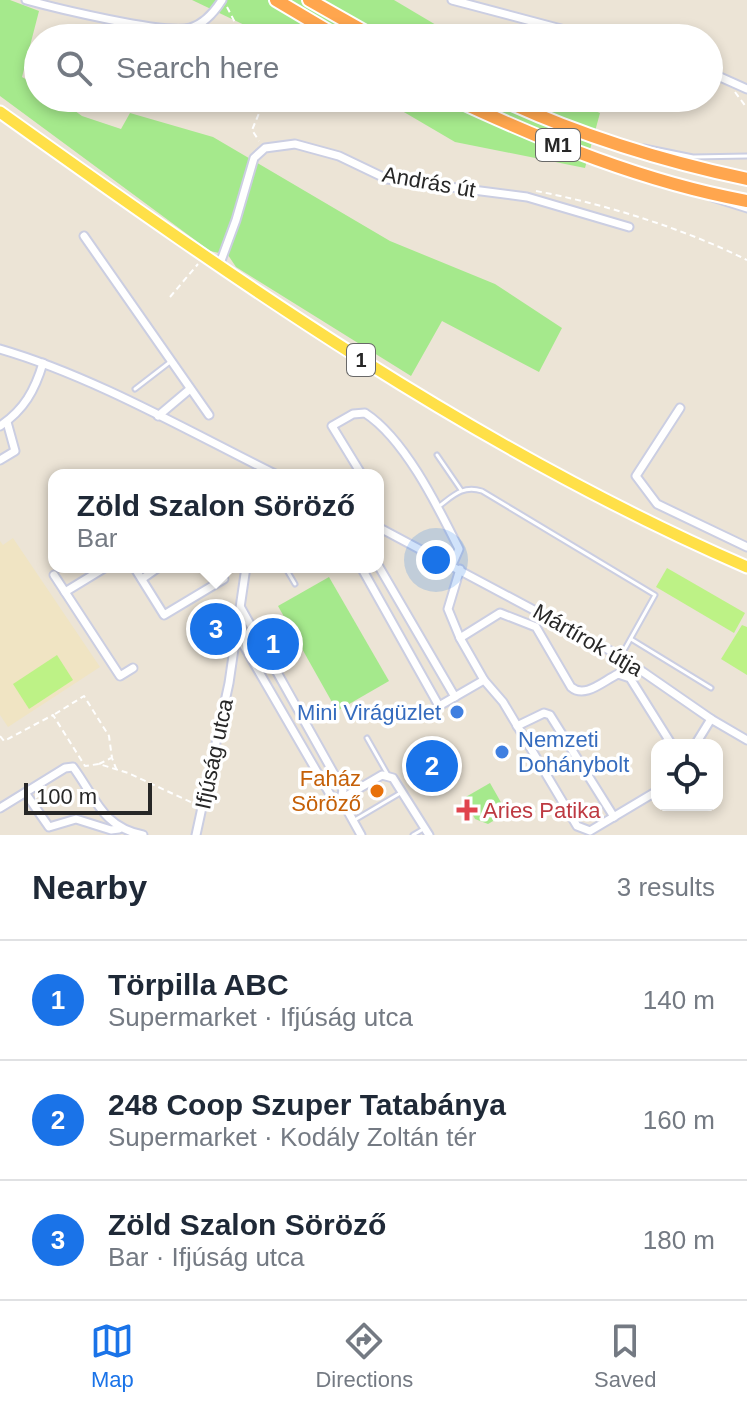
<!DOCTYPE html>
<html lang="en">
<head>
<meta charset="utf-8">
<style>
	body { margin:0; font-family:Arial,sans-serif; background:#f6f6f7; color:#1f2937 }
	.controls { position:absolute; right:24px; bottom:24px; display:grid; overflow:hidden; border-radius:16px; box-shadow:0 4px 12px #0003 }
	.controls button { width:72px; height:72px; display:grid; place-items:center; padding:0; border:0; border-bottom:2px solid #e0e1e3; background:#fff; color:#1f2937; font:40px sans-serif }
	.scale { position:absolute; left:24px; bottom:20px; width:128px; box-sizing:border-box; padding-left:8px; border:4px solid #272727; border-top:0; font-size:22px; line-height:28px; white-space:nowrap; color:#272727; -webkit-text-stroke:6px #fff; paint-order:stroke }
	.you { position:absolute; left:436px; top:560px; width:28px; height:28px; margin:-20px; border:6px solid #fff; border-radius:50%; background:#1a73e8; box-shadow:0 0 0 12px #1a73e833 }
	.badge { display:grid; place-items:center; width:52px; height:52px; border-radius:50%; background:#1a73e8; color:#fff; font-size:26px; font-weight:700 }
	.pin { position:absolute; translate:-50% -50%; border:4px solid #fff; box-shadow:0 2px 8px #0006 }
	.popup { position:absolute; left:48px; top:469px; width:336px; height:104px; box-sizing:border-box; display:grid; place-content:center; border-radius:16px; background:#fff; filter:drop-shadow(0 2px 6px #0005); font-size:26px; white-space:nowrap; color:#747a83 }
	.popup b { font-size:30px; color:#1f2937 }
	.popup::after { content:''; position:absolute; left:50%; top:100%; margin-left:-16px; border:16px solid transparent; border-top-color:#fff }
	.list { margin:0; padding:0; list-style:none }
	h2 { display:flex; justify-content:space-between; align-items:center; height:104px; margin:0; padding:0 32px; font-size:34px }
	h2 small { font-size:26px; font-weight:400; color:#747a83 }
	.list li { display:grid; grid-template-columns:52px 1fr auto; gap:24px; align-items:center; box-sizing:border-box; height:120px; padding:0 32px; border-top:2px solid #e0e1e3 }
	.list b { display:block; font-size:30px; white-space:nowrap }
	.list p { margin:0; font-size:26px; white-space:nowrap; color:#747a83 }
	.list em { font-size:26px; font-style:normal; color:#747a83 }
	.icon { flex:none; width:44px; height:44px; fill:none; stroke:currentColor; stroke-width:2; stroke-linecap:round; stroke-linejoin:round }
	.map { position:relative; flex:none; width:747px; height:835px; overflow:hidden }
	.search { position:absolute; background:#fff; box-shadow:0 4px 12px #0003; left:24px; right:24px; top:24px; height:88px; display:flex; align-items:center; gap:20px; box-sizing:border-box; padding:0 28px; border-radius:44px; color:#747a83; font-size:30px }
	.sheet { height:464px; background:#fff }
	nav { display:flex; justify-content:space-around; align-items:center; box-sizing:border-box; height:112px; border-top:2px solid #e0e1e3; background:#fff; font-size:22px; color:#747a83 }
	nav a { display:grid; justify-items:center; gap:4px }
	nav .on { color:#1a73e8 }
	.map>svg:first-child { display:block }
	.education { fill:#f0e4c3 }
	.green { fill:#a5e98c }
	.pitch { fill:#bdf286 }
	.lines { fill:none; stroke-linecap:round; stroke-linejoin:round }
	.service-casing { stroke:#cbcee2; stroke-width:7 }
	.minor-casing { stroke:#cbcee2; stroke-width:11 }
	.primary-casing { stroke:#fff; stroke-width:15 }
	.motorway-casing { stroke:#fff; stroke-width:16 }
	.path { stroke:#fff; stroke-width:2; stroke-dasharray:6 4; stroke-linecap:butt }
	.service { stroke:#fff; stroke-width:3 }
	.minor { stroke:#fff; stroke-width:7 }
	.primary { stroke:#ffe048; stroke-width:11 }
	.motorway { stroke:#ffa64e; stroke-width:12 }
	.shop-dot { fill:#3f7fe0; stroke:#fff; stroke-width:3 }
	.food-dot { fill:#e8710a; stroke:#fff; stroke-width:3 }
	.health-dot { fill:#e0444e; stroke:#fff; stroke-width:3 }
	.labels { text-anchor:middle; dominant-baseline:central; stroke-width:7; stroke-linejoin:round; paint-order:stroke }
	.shield { fill:#fff; stroke:#686868; stroke-width:2 }
	.shield-label { font-size:20px; font-weight:bold; fill:#272727 }
	.street-label { font-size:22px; fill:#272727; stroke:#fff }
	.shop-label { font-size:22px; fill:#366cbe; stroke:#fff; text-anchor:end }
	.food-label { font-size:22px; fill:#c56008; stroke:#fff; text-anchor:end }
	.health-label { font-size:22px; fill:#be3a42; stroke:#fff; text-anchor:start }
</style>
</head>
<body>
<div class="map">
<svg width="747" height="835" viewBox="0 0 747 835">
	<rect width="100%" height="100%" fill="#ece4d6"/>
	<path class="education" d="M13,538L100,667L8,727L0,715V541L3,545Z"/>
	<g class="green">
		<path d="M0,0H10L39,11L22,77L38,86V98H57L82,116L121,129L130,113L213,137L390,241L495,284L562,328L539,372L442,321L411,376L236,267L228,255L210,251L0,96Z"/>
		<path d="M192,0H394L458,38H272Z"/>
		<path d="M380,98H563L600,113L585,168L455,142Z"/>
		<path d="M329,577L389,681L337,711L278,606Z"/>
		<path d="M490,783L507,813L488,824L475,819L464,798Z"/>
	</g>
	<g class="pitch">
		<path d="M667,568L745,613L734,633L656,587Z"/>
		<path d="M742,625L747,627V675L721,659Z"/>
		<path d="M57,655L73,680L29,709L13,684Z"/>
	</g>
	<g class="lines">
		<defs>
			<g id="service">
				<path d="M644,147L693,157L747,156"/>
				<path d="M712,199L747,210"/>
				<path d="M135,389L170,362"/>
				<path d="M437,455L461,490"/>
				<path d="M438,507C453,496 462,485 482,491L655,595L622,654"/>
				<path d="M285,567L295,584"/>
				<path d="M631,639L711,688"/>
				<path d="M367,738L388,775"/>
				<path d="M353,821L402,792"/>
				<path d="M413,835L425,828"/>
			</g>
			<g id="minor">
				<path d="M26,0C55,8 166,35 190,28C204,24 215,11 222,0"/>
				<path d="M452,0L595,38"/>
				<path d="M709,72L747,89"/>
				<path d="M84,236L209,415"/>
				<path d="M219,266L236,220L254,158L265,148L295,144L339,156L387,179L527,197L629,227"/>
				<path d="M0,349C93,376 190,432 277,475"/>
				<path d="M680,408L636,476L657,504L747,547"/>
				<path d="M158,416L190,389"/>
				<path d="M0,426C24,410 35,390 43,363"/>
				<path d="M0,460L15,451L7,422"/>
				<path d="M362,475L332,426L353,414L365,413C405,439 438,507 459,549L452,565"/>
				<path d="M378,527L620,656L711,719L747,740"/>
				<path d="M378,565L455,697"/>
				<path d="M134,567L164,615L224,579"/>
				<path d="M361,567L439,706L484,680"/>
				<path d="M460,569L448,609L460,638L484,680L503,702L577,826L590,831L657,791"/>
				<path d="M54,575L120,676L133,668"/>
				<path d="M142,579L159,567"/>
				<path d="M65,592L106,567"/>
				<path d="M237,634L331,796L341,799L343,790L241,608"/>
				<path d="M460,638L500,613L536,627L571,687C585,699 603,681 618,674L630,678L672,745"/>
				<path d="M517,726L544,713L550,715L614,817"/>
				<path d="M695,745L711,719"/>
				<path d="M26,794L49,827L76,819L111,830L119,829"/>
				<path d="M0,808L65,768L73,767C96,798 102,827 143,835"/>
				<path d="M196,835L229,683L246,567"/>
				<path d="M361,835L341,799L382,775L393,778L429,835"/>
			</g>
			<path id="primary" d="M0,112C238,282 477,450 747,567"/>
			<g id="motorway">
				<path d="M276,0L340,38"/>
				<path d="M309,0L376,38"/>
				<path d="M452,98C546,142 644,182 747,201"/>
				<path d="M499,98C578,135 662,161 747,179"/>
			</g>
		</defs>
		<use href="#service" class="service-casing"/>
		<use href="#minor" class="minor-casing"/>
		<use href="#primary" class="primary-casing"/>
		<use href="#motorway" class="motorway-casing"/>
		<g class="path">
			<path d="M227,7L243,38"/>
			<path d="M735,92L747,108"/>
			<path d="M254,98L262,106L252,130L259,141"/>
			<path d="M536,191C605,204 685,229 747,260"/>
			<path d="M170,297L198,264"/>
			<path d="M199,605L205,609"/>
			<path d="M55,714L84,696L109,736L112,758L117,771"/>
			<path d="M0,736L4,741L53,715L85,766L99,764L128,773L195,804"/>
			<path d="M99,764L111,758"/>
		</g>
		<use href="#service" class="service"/>
		<use href="#minor" class="minor"/>
		<use href="#primary" class="primary"/>
		<use href="#motorway" class="motorway"/>
	</g>
	<g class="shop-dot">
		<circle cx="457" cy="712" r="8"/>
		<circle cx="502" cy="752" r="8"/>
	</g>
	<circle class="food-dot" cx="377" cy="791" r="8"/>
	<path class="health-dot" d="M463 798h8v8h8v8h-8v8h-8v-8h-8v-8h8z"/>
	<g class="labels">
		<g class="shield">
			<rect x="536" y="129" width="44" height="32" rx="6"/>
			<rect x="347" y="344" width="28" height="32" rx="6"/>
		</g>
		<g class="shield-label">
			<text x="558" y="145">M1</text>
			<text x="361" y="360">1</text>
		</g>
		<g class="street-label">
			<text transform="translate(429 182) rotate(10)">András út</text>
			<text transform="translate(588 640) rotate(30)">Mártírok útja</text>
			<text transform="translate(214 754) rotate(-78)">Ifjúság utca</text>
		</g>
		<g class="shop-label">
			<text x="441" y="712">Mini Virágüzlet</text>
			<text x="518" y="739" text-anchor="start">Nemzeti<tspan x="518" dy="25">Dohánybolt</tspan></text>
		</g>
		<g class="food-label">
			<text x="361" y="778">Faház<tspan x="361" dy="25">Söröző</tspan></text>
		</g>
		<g class="health-label">
			<text x="483" y="810">Aries Patika</text>
		</g>
	</g>
</svg>
<div class="controls">
<button><svg class="icon" aria-label="locate" viewBox="0 0 24 24"><circle cx="12" cy="12" r="6"/><path d="M12 2v4M12 18v4M2 12h4M18 12h4"/></svg></button>
</div>
<div class="scale">100 m</div>
<div class="you"></div>
<div class="pin badge" style="left:273px;top:644px">1</div>
<div class="pin badge" style="left:432px;top:766px">2</div>
<div class="pin badge" style="left:216px;top:629px">3</div>
<div class="popup"><b>Zöld Szalon Söröző</b>Bar</div>
<div class="search"><svg class="icon" aria-label="search" viewBox="0 0 24 24"><circle cx="10" cy="10" r="6"/><path d="M15 15l6 6"/></svg>Search here</div>
</div>
<section class="sheet">
<h2>Nearby<small>3 results</small></h2>
<ul class="list">
<li><span class="badge">1</span><div><b>Törpilla ABC</b><p>Supermarket · Ifjúság utca</p></div><em>140 m</em></li>
<li><span class="badge">2</span><div><b>248 Coop Szuper Tatabánya</b><p>Supermarket · Kodály Zoltán tér</p></div><em>160 m</em></li>
<li><span class="badge">3</span><div><b>Zöld Szalon Söröző</b><p>Bar · Ifjúság utca</p></div><em>180 m</em></li>
</ul>
</section>
<nav>
<a class="on"><svg class="icon" aria-label="map" viewBox="0 0 24 24"><path d="M3 6l6-2 6 2 6-2v14l-6 2-6-2-6 2zM9 4v14M15 6v14"/></svg>Map</a>
<a><svg class="icon" aria-label="directions" viewBox="0 0 24 24"><path d="M12 3l9 9-9 9-9-9zM9 14v-3h6M13 9l2 2-2 2"/></svg>Directions</a>
<a><svg class="icon" aria-label="saved" viewBox="0 0 24 24"><path d="M7 4h10v16l-5-4-5 4z"/></svg>Saved</a>
</nav>
</body>
</html>
